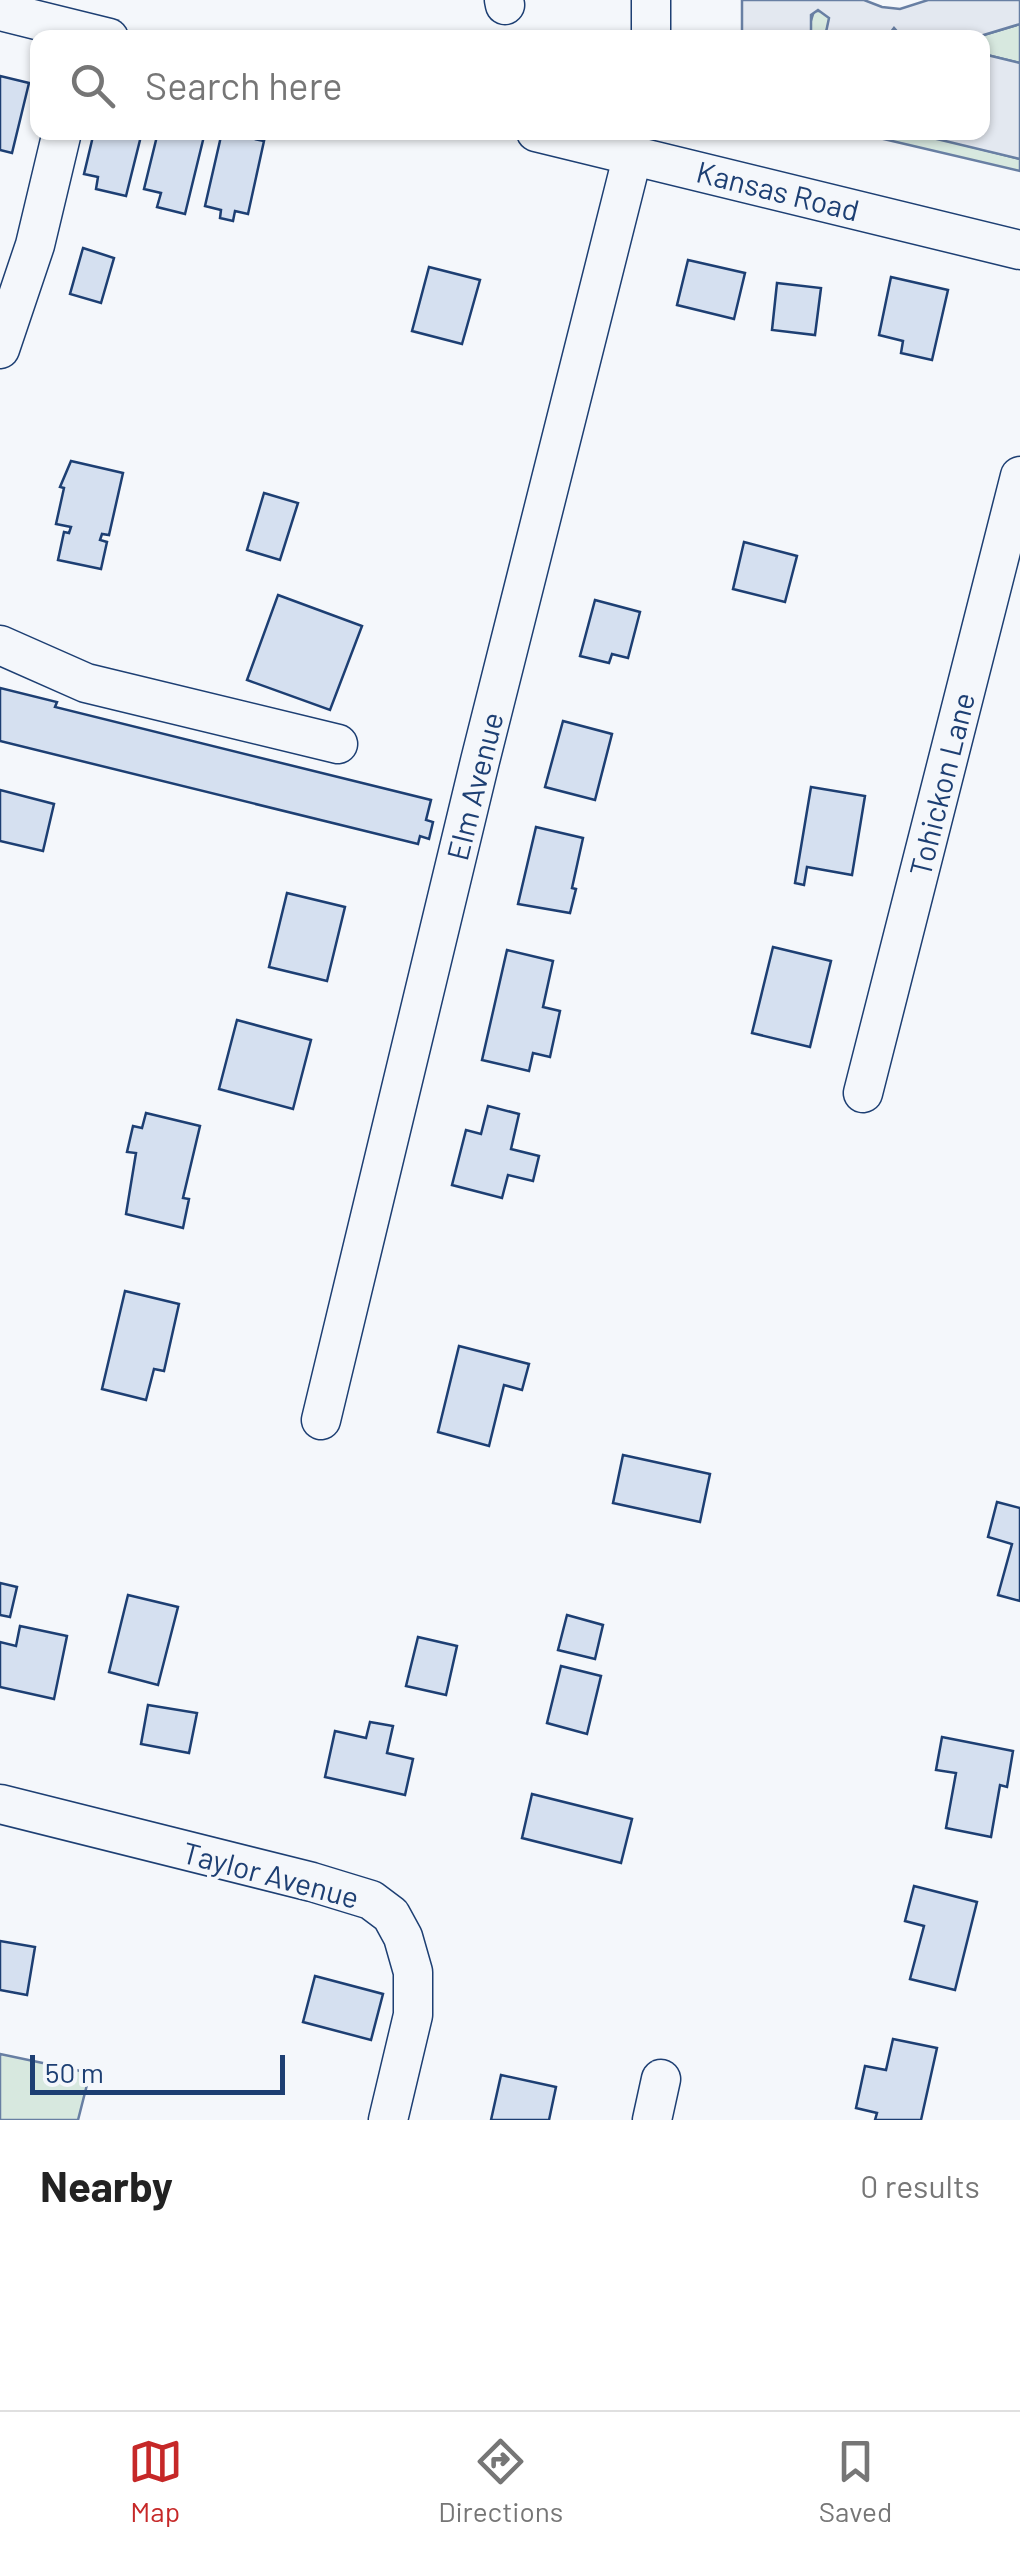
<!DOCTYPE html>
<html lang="en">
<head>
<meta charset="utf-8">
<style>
	body { margin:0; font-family:Barlow,sans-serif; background:#f2f2f2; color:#222 }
	.scale { position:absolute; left:30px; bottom:25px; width:255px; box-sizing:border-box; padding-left:10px; border:5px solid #1d3f73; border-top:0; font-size:28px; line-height:35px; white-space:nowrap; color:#1d3f73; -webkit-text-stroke:8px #f4f7fb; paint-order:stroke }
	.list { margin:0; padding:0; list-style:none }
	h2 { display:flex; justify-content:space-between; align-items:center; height:130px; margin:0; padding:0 40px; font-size:42px }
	h2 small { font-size:32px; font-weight:400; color:#767676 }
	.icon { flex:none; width:55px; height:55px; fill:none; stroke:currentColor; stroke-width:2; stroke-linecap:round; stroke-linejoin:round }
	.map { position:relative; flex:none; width:1020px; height:2120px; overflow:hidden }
	.search { position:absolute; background:#fff; box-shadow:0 2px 8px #0004; left:30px; right:30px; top:30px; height:110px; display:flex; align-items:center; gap:25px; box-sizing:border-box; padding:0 35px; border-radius:20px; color:#767676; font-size:38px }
	.sheet { height:290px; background:#fff }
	nav { display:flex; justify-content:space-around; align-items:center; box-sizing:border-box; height:140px; border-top:2px solid #e0e0e0; background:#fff; font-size:28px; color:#767676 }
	nav a { display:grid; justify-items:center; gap:5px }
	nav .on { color:#c62828 }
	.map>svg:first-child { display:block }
	.green { fill:#d7e8df; stroke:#687fa3; stroke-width:2.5 }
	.parking { fill:#e3e8f0; stroke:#687fa3; stroke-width:2.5 }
	.building { fill:#d5e0f0; stroke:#1d3f73; stroke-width:2.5 }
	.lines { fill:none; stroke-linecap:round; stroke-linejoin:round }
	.minor-casing { stroke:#1d3f73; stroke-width:41 }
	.minor { stroke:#f4f7fb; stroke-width:38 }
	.labels { text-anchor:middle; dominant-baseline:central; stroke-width:8; stroke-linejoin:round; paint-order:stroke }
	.street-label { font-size:30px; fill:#1d3f73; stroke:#f4f7fb }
</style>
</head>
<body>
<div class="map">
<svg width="1020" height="2120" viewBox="0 0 1020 2120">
	<rect width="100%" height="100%" fill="#f4f7fb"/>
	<g class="green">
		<path d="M814,11H823L830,18L825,37H811L809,27Z"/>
		<path d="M1020,24V63L983,54L982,38L977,37Z"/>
		<path d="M858,133H917L1020,159V171Z"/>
		<path d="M0,2054L90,2073L78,2120H0Z"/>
	</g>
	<g class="parking">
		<path d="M742,0H864L882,7L900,9L928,0H1020V24L977,37H902L894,28L887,37H825L829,18L818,10L811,15V37H742Z"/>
		<path d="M983,54L1020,63V159L916,134L982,132Z"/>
	</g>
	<g class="building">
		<path d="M0,76L29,83L12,153L0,150Z"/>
		<path d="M94,132H142L126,196L96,189L98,177L84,174Z"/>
		<path d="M158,132H205L185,214L157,207L161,193L144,189Z"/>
		<path d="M222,132L264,141L248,214L235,211L233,221L220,218L221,210L205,206Z"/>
		<path d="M83,248L114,258L101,303L70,294Z"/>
		<path d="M688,260L745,273L734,319L677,305Z"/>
		<path d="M429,267L480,280L462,344L412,331Z"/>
		<path d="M891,277L948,290L932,360L901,353L903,341L879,335Z"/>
		<path d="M777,283L821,288L815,335L772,330Z"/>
		<path d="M71,461L123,473L109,535L102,534L100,540L107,542L101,569L58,560L64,532L69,533L71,527L56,524L64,488L60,487Z"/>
		<path d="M264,493L298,503L280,560L247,550Z"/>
		<path d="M744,542L797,556L785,602L733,589Z"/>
		<path d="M278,595L362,626L330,710L247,680Z"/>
		<path d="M595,600L640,612L628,658L612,654L609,663L580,656Z"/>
		<path d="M0,688L57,702L55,707L431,800L426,820L433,822L429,839L420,836L418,844L0,741Z"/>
		<path d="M563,721L612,734L595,800L545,787Z"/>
		<path d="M811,787L865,796L852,875L807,867L804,885L795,883Z"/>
		<path d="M0,790L54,804L43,851L0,841Z"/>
		<path d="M536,827L583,838L572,888L576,889L570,913L518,904Z"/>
		<path d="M287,893L345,907L327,981L269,967Z"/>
		<path d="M773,947L831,961L810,1047L752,1033Z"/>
		<path d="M507,950L553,961L543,1007L560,1011L550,1057L533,1053L529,1071L482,1060Z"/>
		<path d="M237,1020L311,1040L293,1109L219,1089Z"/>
		<path d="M488,1106L519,1114L511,1149L539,1156L533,1181L508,1175L502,1198L452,1185L466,1130L481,1134Z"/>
		<path d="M146,1113L200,1126L183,1198L189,1199L183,1228L126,1214L136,1153L127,1152L133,1126L142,1128Z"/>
		<path d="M125,1291L179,1304L164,1371L154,1369L146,1400L102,1389Z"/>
		<path d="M459,1346L529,1364L522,1390L504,1385L489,1446L438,1432Z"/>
		<path d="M623,1455L710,1474L700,1522L613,1503Z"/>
		<path d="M997,1502L1020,1508V1601L998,1595L1012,1544L988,1537Z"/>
		<path d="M0,1583L17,1587L10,1617L0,1615Z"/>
		<path d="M128,1595L178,1607L158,1685L109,1672Z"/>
		<path d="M567,1615L603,1625L595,1659L558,1650Z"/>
		<path d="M20,1626L67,1636L54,1699L0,1687V1642L16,1646Z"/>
		<path d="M418,1637L457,1646L446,1695L406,1686Z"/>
		<path d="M561,1666L601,1676L587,1734L547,1723Z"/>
		<path d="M148,1705L197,1713L189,1753L141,1744Z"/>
		<path d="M370,1722L393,1726L387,1753L413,1759L405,1795L325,1777L335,1731L366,1738Z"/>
		<path d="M942,1737L1013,1751L1007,1787L1000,1785L991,1837L946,1828L956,1773L936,1770Z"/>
		<path d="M532,1794L632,1819L621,1863L522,1838Z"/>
		<path d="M914,1886L977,1902L955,1990L910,1979L924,1926L905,1921Z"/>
		<path d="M0,1941L35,1947L27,1995L0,1990Z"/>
		<path d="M315,1976L383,1994L371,2040L303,2022Z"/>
		<path d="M893,2039L937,2048L921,2120H875L877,2113L856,2108L865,2066L886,2070Z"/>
		<path d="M501,2075L556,2087L549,2120H491Z"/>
	</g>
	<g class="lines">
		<defs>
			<g id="minor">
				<path d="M504,0L505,5"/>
				<path d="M651,0V30"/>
				<path d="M0,11L109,38"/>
				<path d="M536,132L1020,250"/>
				<path d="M0,349L35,245L62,132"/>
				<path d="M0,645L86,683L338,744"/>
				<path d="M863,1093L1020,476"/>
				<path d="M321,1420L480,761L633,154"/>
				<path d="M0,1804L312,1882L371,1900L391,1915L403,1937L413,1972V2015L388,2120"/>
				<path d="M652,2120L661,2079"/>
			</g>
		</defs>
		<use href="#minor" class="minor-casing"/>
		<use href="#minor" class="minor"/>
	</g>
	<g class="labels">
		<g class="street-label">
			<text transform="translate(778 190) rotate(14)">Kansas Road</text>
			<text transform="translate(941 784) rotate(-76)">Tohickon Lane</text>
			<text transform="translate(474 786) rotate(-76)">Elm Avenue</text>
			<text transform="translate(271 1874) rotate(15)">Taylor Avenue</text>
		</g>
	</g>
</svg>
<div class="scale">50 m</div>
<div class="search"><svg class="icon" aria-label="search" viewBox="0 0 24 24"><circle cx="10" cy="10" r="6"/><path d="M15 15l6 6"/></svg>Search here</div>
</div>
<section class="sheet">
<h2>Nearby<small>0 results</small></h2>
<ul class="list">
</ul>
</section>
<nav>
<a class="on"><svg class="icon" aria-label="map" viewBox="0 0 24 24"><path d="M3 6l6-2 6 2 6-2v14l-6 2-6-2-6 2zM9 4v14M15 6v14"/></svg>Map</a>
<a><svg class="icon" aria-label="directions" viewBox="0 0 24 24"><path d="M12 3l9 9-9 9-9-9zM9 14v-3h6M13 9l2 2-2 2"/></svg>Directions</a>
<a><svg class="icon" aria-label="saved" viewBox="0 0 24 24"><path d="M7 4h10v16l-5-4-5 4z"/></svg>Saved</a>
</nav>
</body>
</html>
